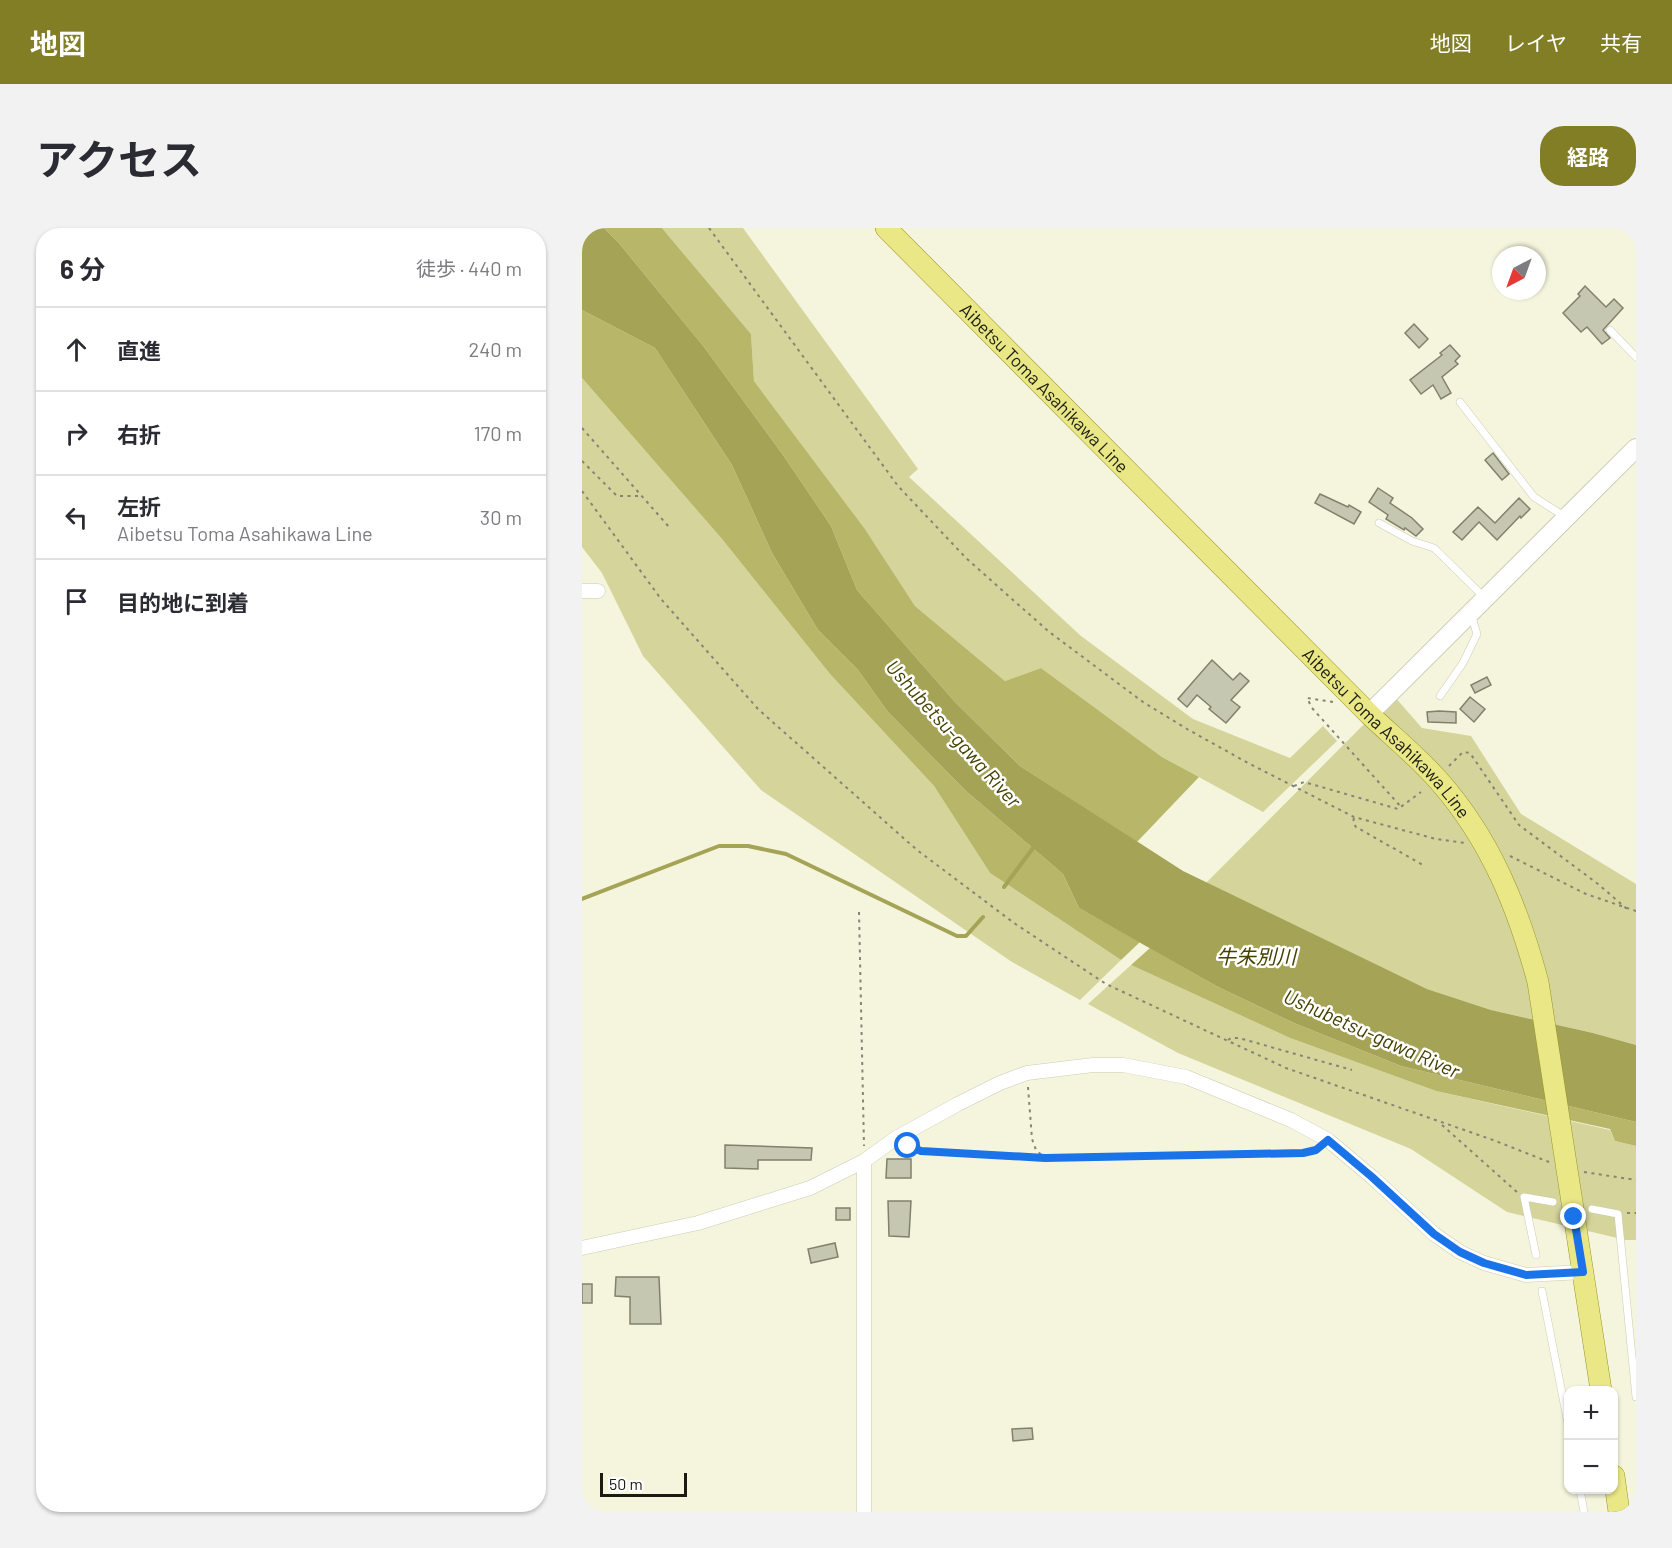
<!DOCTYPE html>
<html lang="ja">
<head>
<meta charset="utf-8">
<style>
	body { margin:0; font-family:Barlow,"Noto Sans JP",sans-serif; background:#f2f2f3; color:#2b2b33 }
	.controls { position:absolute; right:18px; bottom:18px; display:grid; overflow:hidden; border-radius:12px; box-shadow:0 2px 4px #0004 }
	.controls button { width:54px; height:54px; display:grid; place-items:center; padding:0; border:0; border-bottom:2px solid #e1e1e2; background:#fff; color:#2b2b33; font:30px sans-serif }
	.compass { position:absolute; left:910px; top:18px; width:54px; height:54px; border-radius:50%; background:#fff; box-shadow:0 2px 4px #0004; rotate:221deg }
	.scale { position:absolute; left:18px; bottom:15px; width:87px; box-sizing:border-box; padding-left:6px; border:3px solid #1b1b13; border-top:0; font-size:16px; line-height:21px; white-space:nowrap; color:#1b1b13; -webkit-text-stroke:4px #fff; paint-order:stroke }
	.stop { position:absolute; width:18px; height:18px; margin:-14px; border:4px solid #1a73e8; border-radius:50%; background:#fff }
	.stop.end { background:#1a73e8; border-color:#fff; box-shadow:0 2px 6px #0008 }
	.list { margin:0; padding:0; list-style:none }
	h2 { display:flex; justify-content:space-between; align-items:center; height:78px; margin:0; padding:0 24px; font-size:26px }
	h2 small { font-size:20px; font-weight:400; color:#7c7c81 }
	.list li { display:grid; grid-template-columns:39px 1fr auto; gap:18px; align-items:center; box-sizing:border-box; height:84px; padding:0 24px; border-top:2px solid #e1e1e2 }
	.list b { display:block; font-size:22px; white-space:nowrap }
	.list p { margin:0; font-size:20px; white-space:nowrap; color:#7c7c81 }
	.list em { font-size:20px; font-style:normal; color:#7c7c81 }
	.icon { flex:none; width:33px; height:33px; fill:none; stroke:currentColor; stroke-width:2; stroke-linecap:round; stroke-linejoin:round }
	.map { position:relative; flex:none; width:1054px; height:1284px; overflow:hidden; border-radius:24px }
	header { display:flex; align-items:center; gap:36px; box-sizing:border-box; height:84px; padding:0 30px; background:#817e26; color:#fff }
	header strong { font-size:28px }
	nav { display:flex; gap:33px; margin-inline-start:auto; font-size:21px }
	.intro { display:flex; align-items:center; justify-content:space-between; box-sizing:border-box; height:144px; padding:0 36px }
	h1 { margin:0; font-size:42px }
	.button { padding:15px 27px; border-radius:24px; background:#817e26; color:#fff; font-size:21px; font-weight:700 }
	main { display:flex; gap:36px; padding:0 36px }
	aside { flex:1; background:#fff; border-radius:24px; box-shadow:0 2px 4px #0004 }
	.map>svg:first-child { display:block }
	.green { fill:#d4d49b }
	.forest { fill:#b8b769 }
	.water { fill:#a5a356 }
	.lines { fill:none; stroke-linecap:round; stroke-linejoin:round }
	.stream { stroke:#a5a356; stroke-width:4 }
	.building { fill:#c6c7b0; stroke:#81816c; stroke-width:1.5 }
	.lane-casing { stroke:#ccccb5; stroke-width:8 }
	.street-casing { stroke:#ccccb5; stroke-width:15 }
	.secondary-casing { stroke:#ccccb5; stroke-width:20 }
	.primary-casing { stroke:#98952a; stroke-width:22 }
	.path { stroke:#858576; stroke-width:2; stroke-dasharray:3 4.5; stroke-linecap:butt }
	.lane { stroke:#fff; stroke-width:7 }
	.street { stroke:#fff; stroke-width:14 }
	.secondary { stroke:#fff; stroke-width:18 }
	.primary { stroke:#eae787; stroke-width:21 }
	.route { stroke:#1a73e8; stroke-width:8 }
	.labels { text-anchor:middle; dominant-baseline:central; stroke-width:5; stroke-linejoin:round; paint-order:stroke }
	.street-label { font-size:18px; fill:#1b1b13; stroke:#fff }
	.water-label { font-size:20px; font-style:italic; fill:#444101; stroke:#fff }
</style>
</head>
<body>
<header>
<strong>地図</strong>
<nav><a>地図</a><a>レイヤ</a><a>共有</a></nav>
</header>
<div class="intro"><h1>アクセス</h1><a class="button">経路</a></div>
<main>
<aside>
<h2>6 分<small>徒歩 · 440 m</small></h2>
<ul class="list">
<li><svg class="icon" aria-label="ahead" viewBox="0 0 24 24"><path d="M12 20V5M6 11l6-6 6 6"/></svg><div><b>直進</b></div><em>240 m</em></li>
<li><svg class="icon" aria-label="right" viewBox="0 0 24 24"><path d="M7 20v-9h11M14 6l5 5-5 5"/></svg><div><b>右折</b></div><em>170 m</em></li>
<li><svg class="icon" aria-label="left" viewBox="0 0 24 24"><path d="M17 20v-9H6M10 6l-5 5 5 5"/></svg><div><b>左折</b><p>Aibetsu Toma Asahikawa Line</p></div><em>30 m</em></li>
<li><svg class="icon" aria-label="arrive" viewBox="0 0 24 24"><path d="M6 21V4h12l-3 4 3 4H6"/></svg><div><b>目的地に到着</b></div></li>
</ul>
</aside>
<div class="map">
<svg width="1054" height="1284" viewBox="0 0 1054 1284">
	<rect width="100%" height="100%" fill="#f5f5dd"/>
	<g class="green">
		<path d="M80,0H161L336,241L327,249L499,408L611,491L708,530L741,498L755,513L681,584L580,529L459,440L423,453L333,378L283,301L172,153L169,106Z"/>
		<path d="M0,150L140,311L248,446L352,558L408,645L539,732L498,772L430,734L179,562L61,428L20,345L0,319Z"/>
		<path d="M811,467L840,500L889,508L939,586L1054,656V817L1011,805L909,782L845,761L624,655Z"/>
		<path d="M549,737L708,810L854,863L1028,902L1033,913L1054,918V1012H1044L925,984L829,921L596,825L506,776Z"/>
	</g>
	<g class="forest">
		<path d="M22,0H80L169,106L172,153L283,301L333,378L423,453L459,440L580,529L617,549L555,614L438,538L373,474L275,362L249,298L201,227L122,119L36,14Z"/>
		<path d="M0,82L73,120L150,237L190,325L236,402L276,442L306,484L384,563L481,646L497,680L558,714L539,732L408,645L352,558L248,446L140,311L0,150Z"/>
		<path d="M568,720L636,759L712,795L819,838L1054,894V918L1033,913L1028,901L854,863L708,810L549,737Z"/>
	</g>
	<path class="water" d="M0,0H22L36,14L122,119L201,227L249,298L275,362L373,474L438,538L601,643L845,761L909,782L1011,805L1054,817V894L819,838L712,795L636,759L497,680L481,646L384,563L306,484L276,442L236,402L190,325L150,237L73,120L0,82Z"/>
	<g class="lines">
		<g class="stream">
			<path d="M422,659L454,616"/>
			<path d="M0,671L137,618H166L204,626L375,708H384L401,689"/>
		</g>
	</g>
	<g class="building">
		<path d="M1003,58L1024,79L1032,71L1041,80L1021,102L1028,110L1020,116L1005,99L999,104L981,85L998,68L996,66Z"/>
		<path d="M832,96L846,111L837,120L823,105Z"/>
		<path d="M868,117L878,128L873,133L876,136L860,149L869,165L859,171L851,157L839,166L828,152L860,127L858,125Z"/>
		<path d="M911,225L927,246L920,252L903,232Z"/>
		<path d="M796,260L811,270L808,275L830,290L841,301L834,308L823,300L822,302L804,291L806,287L787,274Z"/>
		<path d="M738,266L766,279L767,277L779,284L772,296L733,275Z"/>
		<path d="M937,270L948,281L939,290L938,288L915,312L897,294L880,312L871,304L896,279L913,295Z"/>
		<path d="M630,432L651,452L658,445L667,453L649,472L658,479L644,495L627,481L629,479L615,467L605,479L596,471Z"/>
		<path d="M905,449L909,457L893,465L889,457Z"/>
		<path d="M888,469L903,481L892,494L878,481Z"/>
		<path d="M857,483L874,484V495L846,494L845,484Z"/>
		<path d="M143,917L230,920L229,932H176V941L143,940Z"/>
		<path d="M305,931H329V950H304Z"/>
		<path d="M306,973H329L327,1009L307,1008Z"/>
		<rect x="254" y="980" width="14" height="12"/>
		<path d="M253,1015L256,1029L229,1035L226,1021Z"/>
		<path d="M34,1049H77L79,1096H48V1069L33,1068Z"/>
		<rect x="0" y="1056" width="10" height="19"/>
		<path d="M450,1200L451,1211L431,1213L430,1201Z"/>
	</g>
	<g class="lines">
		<defs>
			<g id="lane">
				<path d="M1028,102L1054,129"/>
				<path d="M878,174L952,269L982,288"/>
				<path d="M797,295L830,313L852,320L903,370"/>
				<path d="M858,468L881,435L895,406L889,386"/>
				<path d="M1010,981L1036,986L1054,1169"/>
				<path d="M954,1027L942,969L971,974"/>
				<path d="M960,1063L987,1201"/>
				<path d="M998,1262L1002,1284"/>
			</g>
			<g id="street">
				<path d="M0,363H16"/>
				<path d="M0,1020L116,995L228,960L282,933L314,910L376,876L418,855L445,845L511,837H541L604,849L709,892L746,912L790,949L852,1006L878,1024L902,1035L944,1047L1001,1044"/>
				<path d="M282,1284V933"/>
			</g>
			<path id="secondary" d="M787,486L1054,220"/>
			<g id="primary">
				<path id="s1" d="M304,0L787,486C810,508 836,529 857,553C909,612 936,680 956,754L1019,1162"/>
				<path d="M1032,1248L1037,1284"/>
			</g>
		</defs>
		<use href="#lane" class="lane-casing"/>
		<use href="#street" class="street-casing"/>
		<use href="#secondary" class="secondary-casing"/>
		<use href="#primary" class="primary-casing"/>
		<g class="path">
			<path d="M127,0L316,258L384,330L466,403L561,474L605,501L666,535L772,589L854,611L883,615"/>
			<path d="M0,200L87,299"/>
			<path d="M0,233L35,268H59"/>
			<path d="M0,263L79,371L176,481L335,622L432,695L524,756L704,840L911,912L967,934"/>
			<path d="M751,474L725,470L730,480L820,580"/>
			<path d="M867,538L881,524L888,525L937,597L1016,656L1045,681"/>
			<path d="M712,558L722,554L816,581L839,564"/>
			<path d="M772,590L771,594L774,599L841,637"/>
			<path d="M928,628L1004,666L1054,683"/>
			<path d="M277,684L282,918"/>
			<path d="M646,812L649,810H657L770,842"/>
			<path d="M446,859L450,911L454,922L463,930L721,925L737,920"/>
			<path d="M860,897L936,965"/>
			<path d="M326,918L339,923L463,930"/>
			<path d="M1002,944L1054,952"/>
			<path d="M1045,985H1054"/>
		</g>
		<use href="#lane" class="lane"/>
		<use href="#street" class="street"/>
		<use href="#secondary" class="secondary"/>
		<use href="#primary" class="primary"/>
	</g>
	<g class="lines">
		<path class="route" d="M326,918L339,923L463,930L721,925L734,922L746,912L790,949L852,1006L878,1024L902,1035L944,1047L1001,1044L992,989"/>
	</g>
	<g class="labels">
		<g class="street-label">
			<text stroke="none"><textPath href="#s1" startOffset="225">Aibetsu Toma Asahikawa Line</textPath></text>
			<text stroke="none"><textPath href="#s1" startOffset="711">Aibetsu Toma Asahikawa Line</textPath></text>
		</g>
		<g class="water-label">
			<text transform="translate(372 505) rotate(48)">Ushubetsu-gawa River</text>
			<text x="674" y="728">牛朱別川</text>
			<text transform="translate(790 805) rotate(24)">Ushubetsu-gawa River</text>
		</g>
	</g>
</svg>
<div class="controls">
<button>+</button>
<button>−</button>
</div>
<svg class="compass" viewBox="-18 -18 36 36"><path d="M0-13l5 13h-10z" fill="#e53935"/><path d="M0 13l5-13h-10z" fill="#7c7c81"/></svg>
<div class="scale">50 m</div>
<div class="stop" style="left:326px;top:918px"></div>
<div class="stop end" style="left:992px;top:989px"></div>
</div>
</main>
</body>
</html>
